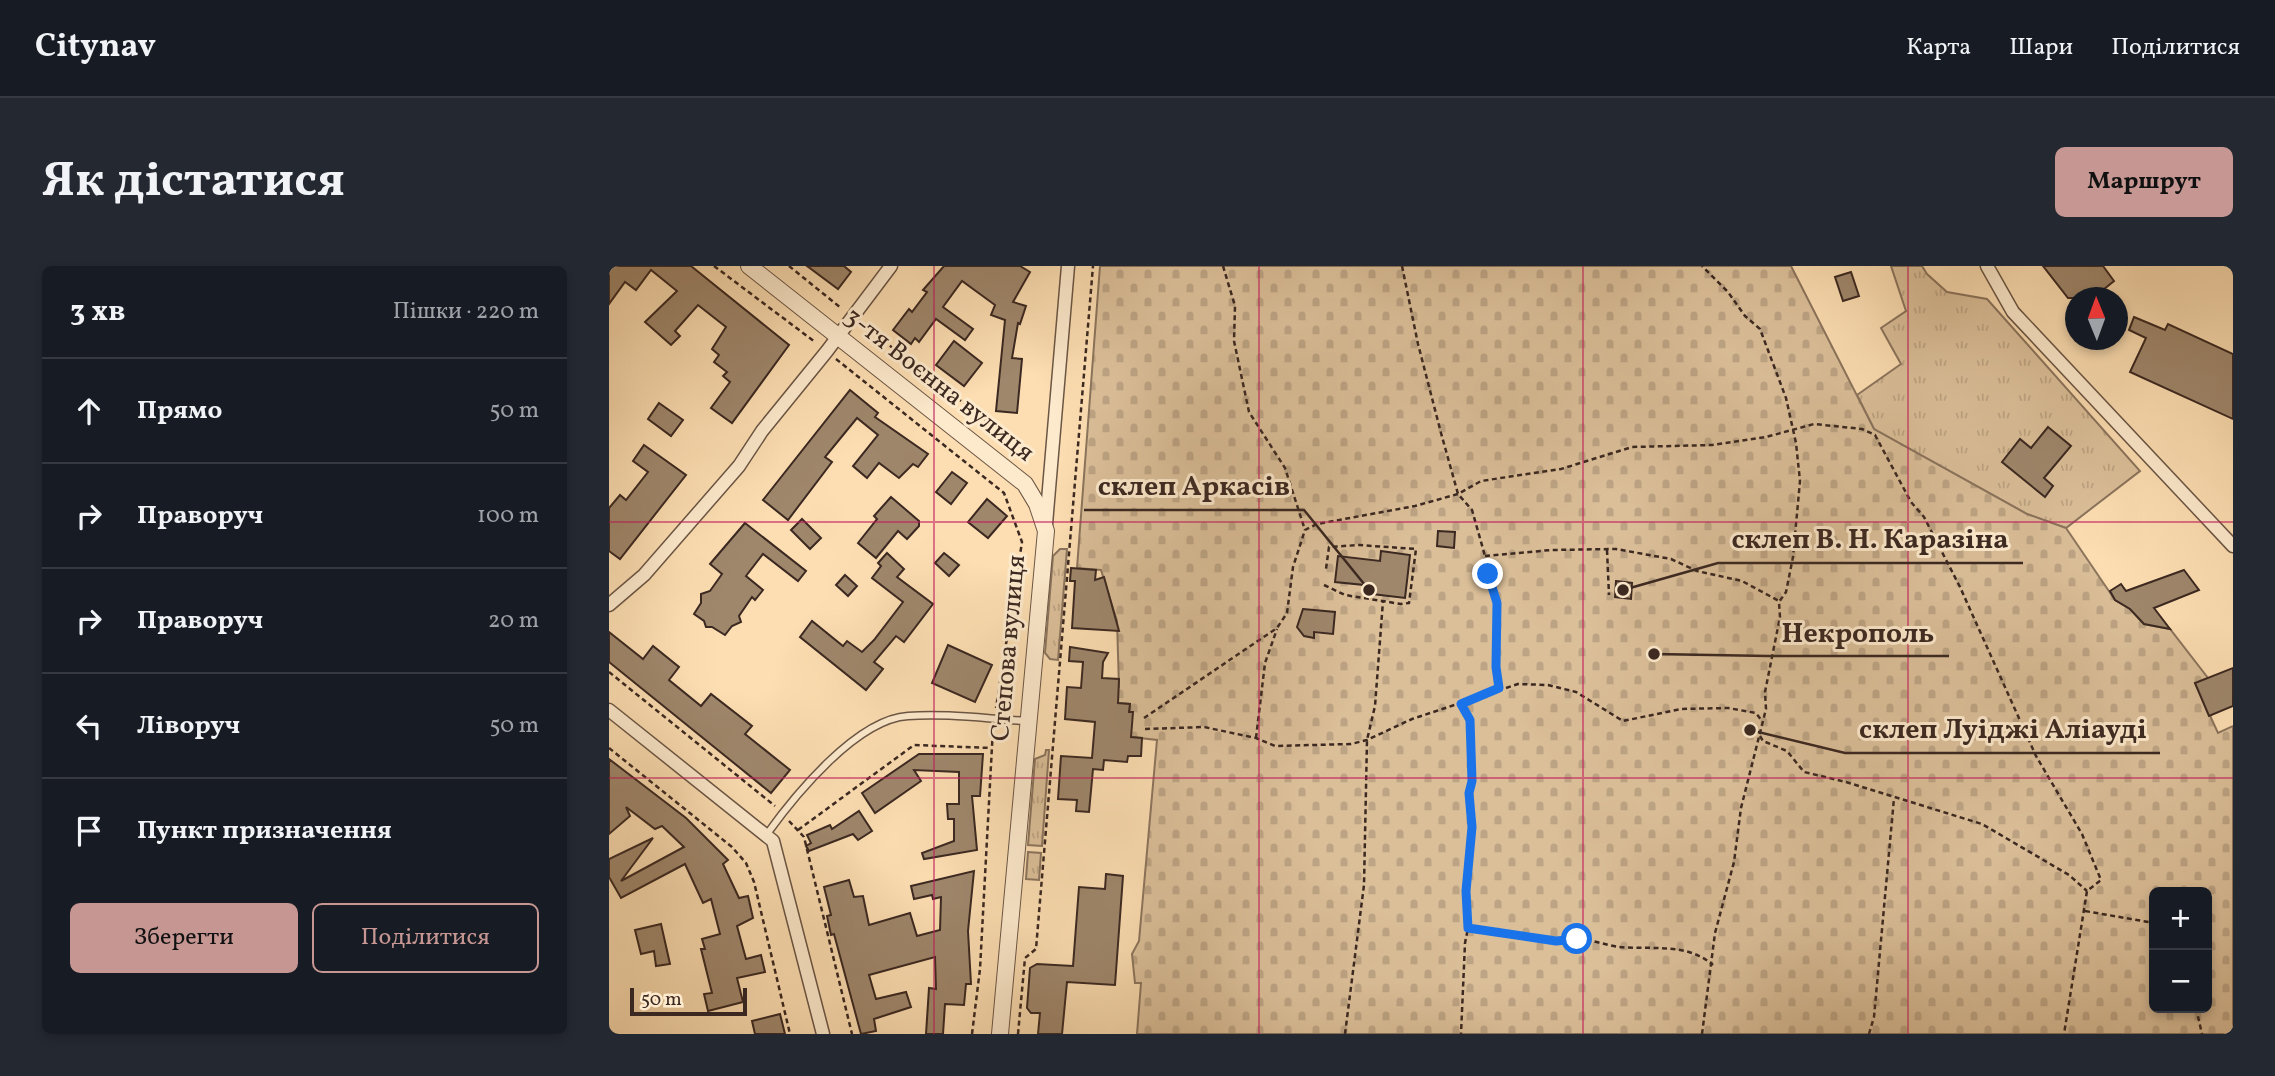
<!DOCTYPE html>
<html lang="uk">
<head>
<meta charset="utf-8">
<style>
	body { margin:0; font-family:Vollkorn,serif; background:#242831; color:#f1f3f6 }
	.controls { position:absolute; right:21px; bottom:21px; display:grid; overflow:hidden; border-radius:10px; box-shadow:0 4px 10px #0003 }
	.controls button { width:63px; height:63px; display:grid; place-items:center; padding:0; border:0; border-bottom:2px solid #363941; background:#171b24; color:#f1f3f6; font:35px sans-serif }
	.compass { position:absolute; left:1456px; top:21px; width:63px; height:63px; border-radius:50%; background:#171b24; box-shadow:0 4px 10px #0003; rotate:359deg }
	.scale { position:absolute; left:21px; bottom:18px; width:117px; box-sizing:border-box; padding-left:7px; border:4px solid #3b2821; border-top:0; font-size:19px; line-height:24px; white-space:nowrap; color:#3b2821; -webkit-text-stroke:5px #fdeacd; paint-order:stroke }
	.stop { position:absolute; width:21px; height:21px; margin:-16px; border:5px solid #1a73e8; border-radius:50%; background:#fff }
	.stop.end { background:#1a73e8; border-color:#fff; box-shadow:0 2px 7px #0008 }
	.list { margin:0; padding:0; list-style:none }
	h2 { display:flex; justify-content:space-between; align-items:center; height:91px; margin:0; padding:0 28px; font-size:30px }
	h2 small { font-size:23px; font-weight:400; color:#9ea1a6 }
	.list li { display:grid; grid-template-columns:46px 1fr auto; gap:21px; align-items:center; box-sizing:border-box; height:105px; padding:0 28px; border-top:2px solid #363941 }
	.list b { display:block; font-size:26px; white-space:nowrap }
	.list em { font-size:23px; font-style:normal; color:#9ea1a6 }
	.actions { display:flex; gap:14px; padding:21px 28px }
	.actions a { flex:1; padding:16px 0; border:2px solid #c59692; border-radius:10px; text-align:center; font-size:24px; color:#c59692 }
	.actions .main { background:#c59692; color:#111 }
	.icon { flex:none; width:38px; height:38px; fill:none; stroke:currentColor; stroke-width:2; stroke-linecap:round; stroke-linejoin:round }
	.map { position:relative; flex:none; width:1624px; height:768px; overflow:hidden; border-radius:10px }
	header { display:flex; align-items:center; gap:42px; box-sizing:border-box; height:98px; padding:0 35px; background:#171b24; border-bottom:2px solid #363941 }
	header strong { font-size:33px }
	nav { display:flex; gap:38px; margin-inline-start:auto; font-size:24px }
	.intro { display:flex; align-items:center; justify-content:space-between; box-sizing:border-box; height:168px; padding:0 42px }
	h1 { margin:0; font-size:49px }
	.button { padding:18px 32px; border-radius:10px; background:#c59692; color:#111; font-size:24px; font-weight:700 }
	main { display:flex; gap:42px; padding:0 42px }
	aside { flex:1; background:#171b24; border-radius:10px; box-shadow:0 4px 10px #0003 }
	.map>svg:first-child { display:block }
	.grass { fill:url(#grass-tufts); stroke:#8b745d; stroke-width:2 }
	.cemetery { fill:url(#cemetery-stones); stroke:#8b745d; stroke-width:2; fill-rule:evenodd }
	.building { fill:#9f876c; stroke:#3b2821; stroke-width:2 }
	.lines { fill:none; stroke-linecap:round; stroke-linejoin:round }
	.service-casing { stroke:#6b5645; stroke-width:9 }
	.minor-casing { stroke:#6b5645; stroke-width:15 }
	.tertiary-casing { stroke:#6b5645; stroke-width:18 }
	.path { stroke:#3b2821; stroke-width:2.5; stroke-dasharray:5 3.5; stroke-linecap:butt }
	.service { stroke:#fdeacd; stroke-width:6 }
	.minor { stroke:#fdeacd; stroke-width:12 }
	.tertiary { stroke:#fdeacd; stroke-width:16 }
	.route { stroke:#1a73e8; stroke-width:9 }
	.grid { fill:none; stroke:#c2185b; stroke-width:2; stroke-opacity:0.55 }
	.labels { text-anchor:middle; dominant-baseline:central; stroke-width:6; stroke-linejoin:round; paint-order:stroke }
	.street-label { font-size:26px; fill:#3b2821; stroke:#fdeacd }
	.leader { fill:none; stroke:#3b2821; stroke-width:2.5 }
	.callout-dot { fill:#3b2821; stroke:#fdeacd; stroke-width:2.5 }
	.callout-label { font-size:28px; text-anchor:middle; font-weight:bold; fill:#3b2821; stroke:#fdeacd; stroke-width:6; stroke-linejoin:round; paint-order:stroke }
</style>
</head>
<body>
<header>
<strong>Citynav</strong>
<nav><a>Карта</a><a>Шари</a><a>Поділитися</a></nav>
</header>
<div class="intro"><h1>Як дістатися</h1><a class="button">Маршрут</a></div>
<main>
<aside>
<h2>3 хв<small>Пішки · 220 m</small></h2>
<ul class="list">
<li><svg class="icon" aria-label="ahead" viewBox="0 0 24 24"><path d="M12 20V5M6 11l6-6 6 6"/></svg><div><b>Прямо</b></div><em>50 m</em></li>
<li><svg class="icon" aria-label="right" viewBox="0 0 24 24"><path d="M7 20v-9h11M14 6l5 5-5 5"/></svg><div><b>Праворуч</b></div><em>100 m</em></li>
<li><svg class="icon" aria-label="right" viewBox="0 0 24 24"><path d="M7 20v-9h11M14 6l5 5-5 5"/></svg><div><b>Праворуч</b></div><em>20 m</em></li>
<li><svg class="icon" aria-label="left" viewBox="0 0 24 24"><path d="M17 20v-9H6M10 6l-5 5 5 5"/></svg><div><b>Ліворуч</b></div><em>50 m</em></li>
<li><svg class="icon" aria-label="arrive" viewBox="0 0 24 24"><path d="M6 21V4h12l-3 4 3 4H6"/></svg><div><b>Пункт призначення</b></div></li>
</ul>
<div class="actions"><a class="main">Зберегти</a><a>Поділитися</a></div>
</aside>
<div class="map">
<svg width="1624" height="768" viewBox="0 0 1624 768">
	<defs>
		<pattern id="grass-tufts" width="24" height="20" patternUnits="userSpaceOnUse" patternTransform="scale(1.75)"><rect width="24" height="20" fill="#dbbf99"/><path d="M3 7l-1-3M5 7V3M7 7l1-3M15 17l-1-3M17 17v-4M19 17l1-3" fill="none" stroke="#bda484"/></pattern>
		<pattern id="cemetery-stones" width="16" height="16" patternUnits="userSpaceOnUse" patternTransform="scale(1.75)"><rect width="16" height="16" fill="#dbbf99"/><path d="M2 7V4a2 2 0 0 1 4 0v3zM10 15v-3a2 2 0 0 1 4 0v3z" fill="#bda484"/></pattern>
	</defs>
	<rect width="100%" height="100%" fill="#fcdeb2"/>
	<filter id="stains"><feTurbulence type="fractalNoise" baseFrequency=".00286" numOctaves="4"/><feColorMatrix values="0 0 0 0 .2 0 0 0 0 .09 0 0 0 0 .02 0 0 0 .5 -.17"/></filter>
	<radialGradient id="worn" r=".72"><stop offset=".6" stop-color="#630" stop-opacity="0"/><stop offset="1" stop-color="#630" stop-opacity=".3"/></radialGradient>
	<g class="grass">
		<path d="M1282,0H1313L1318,8L1338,26L1378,33L1531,205L1457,262L1418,248L1265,163L1248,129L1292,98L1272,62L1297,45Z"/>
		<path d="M451,283H458L449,394L441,393L436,387L444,290Z"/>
		<path d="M437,484H440L433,580L419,579L426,493L436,489Z"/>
		<path d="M419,586L432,587L430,614L417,613Z"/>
	</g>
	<path class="cemetery" d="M491,0H1182L1265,163L1418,248L1457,262L1506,334L1521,343L1535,358L1561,363L1599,412L1586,417L1609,467L1624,460V768H528L532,717H526L523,688L530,675L548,474L522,471L521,438L493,436L510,421L508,355L492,304L468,302ZM1545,626H1598V742H1545Z"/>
	<g class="building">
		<path d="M0,0H82L180,79L123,157L102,142L121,116L114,110L118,106L105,96L110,89L103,83L117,61L89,39L66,65L71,70L62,79L36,56L68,25L42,4L27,24L16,16L0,38Z"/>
		<path d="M198,0H235L242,6L229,23Z"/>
		<path d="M335,0H411L421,6L404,36L417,40L411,58L409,57L403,92L413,93L408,147L387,145L396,54L382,49L386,39L353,15L334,41L364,63L356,74L327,53L310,76L306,72L302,78L284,64L300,43L303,46L318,26L314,24Z"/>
		<path d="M1434,0H1494L1505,15L1484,32H1459Z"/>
		<path d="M1242,6L1250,30L1234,35L1226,11Z"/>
		<path d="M1525,51L1556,64L1559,58L1624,88V153L1521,106L1537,72L1520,64Z"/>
		<path d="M345,75L373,97L355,120L327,99Z"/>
		<path d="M241,124L269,147L266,151L319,188L309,201L304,198L290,212L270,197L258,212L244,200L269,169L248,152L216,191L223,196L179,254L154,234Z"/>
		<path d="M50,137L74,154L62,170L39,153Z"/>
		<path d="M1439,161L1462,180L1435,212L1444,220L1436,231L1393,196L1411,173L1422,182Z"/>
		<path d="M35,179L77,209L11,293L0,285V242L11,229L17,234L39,206L24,195Z"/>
		<path d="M343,206L358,217L342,238L327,226Z"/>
		<path d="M282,231L310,255V260L298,273L289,265L267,292L249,277L268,253L265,250Z"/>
		<path d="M378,233L398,250L379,272L359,256Z"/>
		<path d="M193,253L212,272L201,283L182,264Z"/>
		<path d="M136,257L197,305L189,315L154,288L137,310L154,324L146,334L143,331L130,350L132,356L123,360L116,369L103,361H97L95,355L85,348L92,337V328L101,325L113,308L101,298Z"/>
		<path d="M829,265L846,266L845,282L828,280Z"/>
		<path d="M772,285L801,289L796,332L755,327V319L726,316L729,290L771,295Z"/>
		<path d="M278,287L295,303L288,311L324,338L295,376L287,370L265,396L274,403L257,424L191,371L203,355L234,380L238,375L253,386L265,374L294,336L263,312L272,300L269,297Z"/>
		<path d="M335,287L350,299L340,310L326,297Z"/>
		<path d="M462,302L487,304L486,314L495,311L510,365L463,362L466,315H461Z"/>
		<path d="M1575,304L1590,324L1545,342L1561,363L1535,358L1521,343L1506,334L1501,325L1512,318L1517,325Z"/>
		<path d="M236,309L248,320L239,330L227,319Z"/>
		<path d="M1007,315L1023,317L1022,333L1006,331Z"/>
		<path d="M694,343L726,346L724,368L705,366V372L695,370L688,361Z"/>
		<path d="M0,366L34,393L44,380L70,401L60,414L92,440L102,428L143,460L136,468L181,504L162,527L0,396Z"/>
		<path d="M339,379L383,399L366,436L323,417Z"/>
		<path d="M461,381L499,387L494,396L493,412L510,413L509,437L521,438L520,446H524L522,471L533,472L532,490H519L518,496L495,494L494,504L484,503L480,546L467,545L468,534L449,533L452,490L483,492L486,456L456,453L458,421L472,422L474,396L460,395Z"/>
		<path d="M1624,402V440L1600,450L1586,417Z"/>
		<path d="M310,488H374L371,530H363L368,584L315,593L313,587L345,575V553H339L338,538H350V506L305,504L312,515L266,547L253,527Z"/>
		<path d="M0,493L77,552L119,594L114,598L130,632L139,630L144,652L128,660L137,693L152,689L156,706L128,712L134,736L99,745L95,728L103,727L92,683H96L93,673L111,668L102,633L94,637L76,598L12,632L0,611V593L44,572L12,615L75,581L53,560L46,563L17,541L21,550L0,568Z"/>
		<path d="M250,545L263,565L249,574L244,568L200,585L197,580L202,577L198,569L221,559L223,563Z"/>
		<path d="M365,605L359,665L362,718H357L355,739L336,738L334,768H317L320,722L327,723L326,691L260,709L267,733L297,726L302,741L265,753L267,765L252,768L225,668L222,669L218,650L222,649L215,621L240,614L245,631L254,630L260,659L301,647L308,670L331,664L332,631L324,633L323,629L305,633L302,620Z"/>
		<path d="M497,608L514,610L506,719L458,716L453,768H429L431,747H422L418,742L421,702L428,698L464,700L470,621L496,623Z"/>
		<path d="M52,658L61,698L47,700L45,685L32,688L26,664Z"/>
		<path d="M171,748L176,768H146L143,755Z"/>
	</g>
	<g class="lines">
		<defs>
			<path id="service" d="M158,568C186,529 248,453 299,450C337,447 379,453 417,455"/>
			<g id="minor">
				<path d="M1378,0L1404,46L1624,280"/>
				<path d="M437,258L459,0"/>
				<path d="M0,339L35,309L130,200L153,165L218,85L282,0"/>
				<path d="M0,444L164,575L214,768"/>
			</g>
			<path id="tertiary" d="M140,0L416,218L428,238L437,265L391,768"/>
		</defs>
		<use href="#service" class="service-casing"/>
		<use href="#minor" class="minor-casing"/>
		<use href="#tertiary" class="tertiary-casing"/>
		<g class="path">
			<path d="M105,0L206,76"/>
			<path d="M180,0L232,42"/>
			<path d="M614,0L626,40L625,75L640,146L676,202L696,264"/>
			<path d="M793,0L809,78L832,167L849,228L863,244L876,290L875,301L888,337L887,401L890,422"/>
			<path d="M254,59L418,186L412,194"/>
			<path d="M227,93L395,227L413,276L387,442"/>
			<path d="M998,284L1000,329"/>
			<path d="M876,290L942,284L1007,283L1062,293L1088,305L1133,315L1170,335"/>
			<path d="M715,319L736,329L792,338L800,337L807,283L750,279L720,281L717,303"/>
			<path d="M0,406L166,540"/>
			<path d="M852,438L861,454L863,552L857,625L859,662L856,677L852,768"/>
			<path d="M535,452L668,362L678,347L684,301L696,264L708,258L806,240L849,228L872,215L952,203L1023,181L1103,179L1157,171L1205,158L1253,163L1266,169L1302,236L1315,251L1351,321L1427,490L1473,568L1492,614L1478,625L1455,768"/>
			<path d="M536,463L595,461L647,472L666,480L742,478L758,474L803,453L909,418L939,419L967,426L1014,455L1072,443L1119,442L1147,447L1153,455"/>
			<path d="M1151,470L1154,475L1178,485L1195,506L1237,516L1373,558L1460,609L1478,625"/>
			<path d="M647,472L656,397L668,363"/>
			<path d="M0,482L123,581L137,597L145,616L181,768"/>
			<path d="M180,555L195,571L243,768"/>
			<path d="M189,564L305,479L382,482"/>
			<path d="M1476,645L1545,657"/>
			<path d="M859,662C894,670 932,672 967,673C981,673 996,679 1010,681C1043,684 1077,676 1104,699"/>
			<path d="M1587,742L1593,768"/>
			<path d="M363,768L371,703L384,462"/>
			<path d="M409,768L416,692L427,683L484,0"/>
			<path d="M736,768L755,619L758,474L766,440L774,335"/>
			<path d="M1093,768L1106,667L1125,596L1132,542L1157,443L1156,426L1171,351L1170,336L1177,326L1184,291L1191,215L1187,177L1177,132L1151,63L1136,50L1119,26L1093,0"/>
			<path d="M1260,768L1265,751L1285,532"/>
		</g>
		<use href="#service" class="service"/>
		<use href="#minor" class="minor"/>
		<use href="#tertiary" class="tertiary"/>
	</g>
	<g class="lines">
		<path class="route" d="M879,308L888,337L887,401L890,422L852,438L861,454L863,515L860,527L863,561L857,625L859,662L947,675L968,673"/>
	</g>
	<path class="grid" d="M325,0V768M650,0V768M974,0V768M1299,0V768M0,256H1624M0,512H1624"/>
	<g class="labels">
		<g class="street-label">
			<text transform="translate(330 119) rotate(38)">3-тя Воєнна вулиця</text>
			<text transform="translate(400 382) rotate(-85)">Степова вулиця</text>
		</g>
	</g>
	<path class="leader" d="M760 324L695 244H475M1014 324L1109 297H1414M1045 388L1159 390H1340M1141 464L1236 487H1551"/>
	<g class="callout-dot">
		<circle cx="760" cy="324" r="7"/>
		<circle cx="1014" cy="324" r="7"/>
		<circle cx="1045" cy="388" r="7"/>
		<circle cx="1141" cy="464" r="7"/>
	</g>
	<g class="callout-label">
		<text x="585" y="229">склеп Аркасів</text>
		<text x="1261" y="282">склеп В. Н. Каразіна</text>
		<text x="1249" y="376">Некрополь</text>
		<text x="1394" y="472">склеп Луіджі Аліауді</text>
	</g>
	<rect width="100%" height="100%" filter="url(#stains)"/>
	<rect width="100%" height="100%" fill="url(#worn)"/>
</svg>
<div class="controls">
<button>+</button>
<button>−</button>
</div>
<svg class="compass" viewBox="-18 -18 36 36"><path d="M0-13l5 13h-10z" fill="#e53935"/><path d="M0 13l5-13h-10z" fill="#9ea1a6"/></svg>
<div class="scale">50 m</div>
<div class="stop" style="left:968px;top:673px"></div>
<div class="stop end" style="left:879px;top:308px"></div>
</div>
</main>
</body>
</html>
